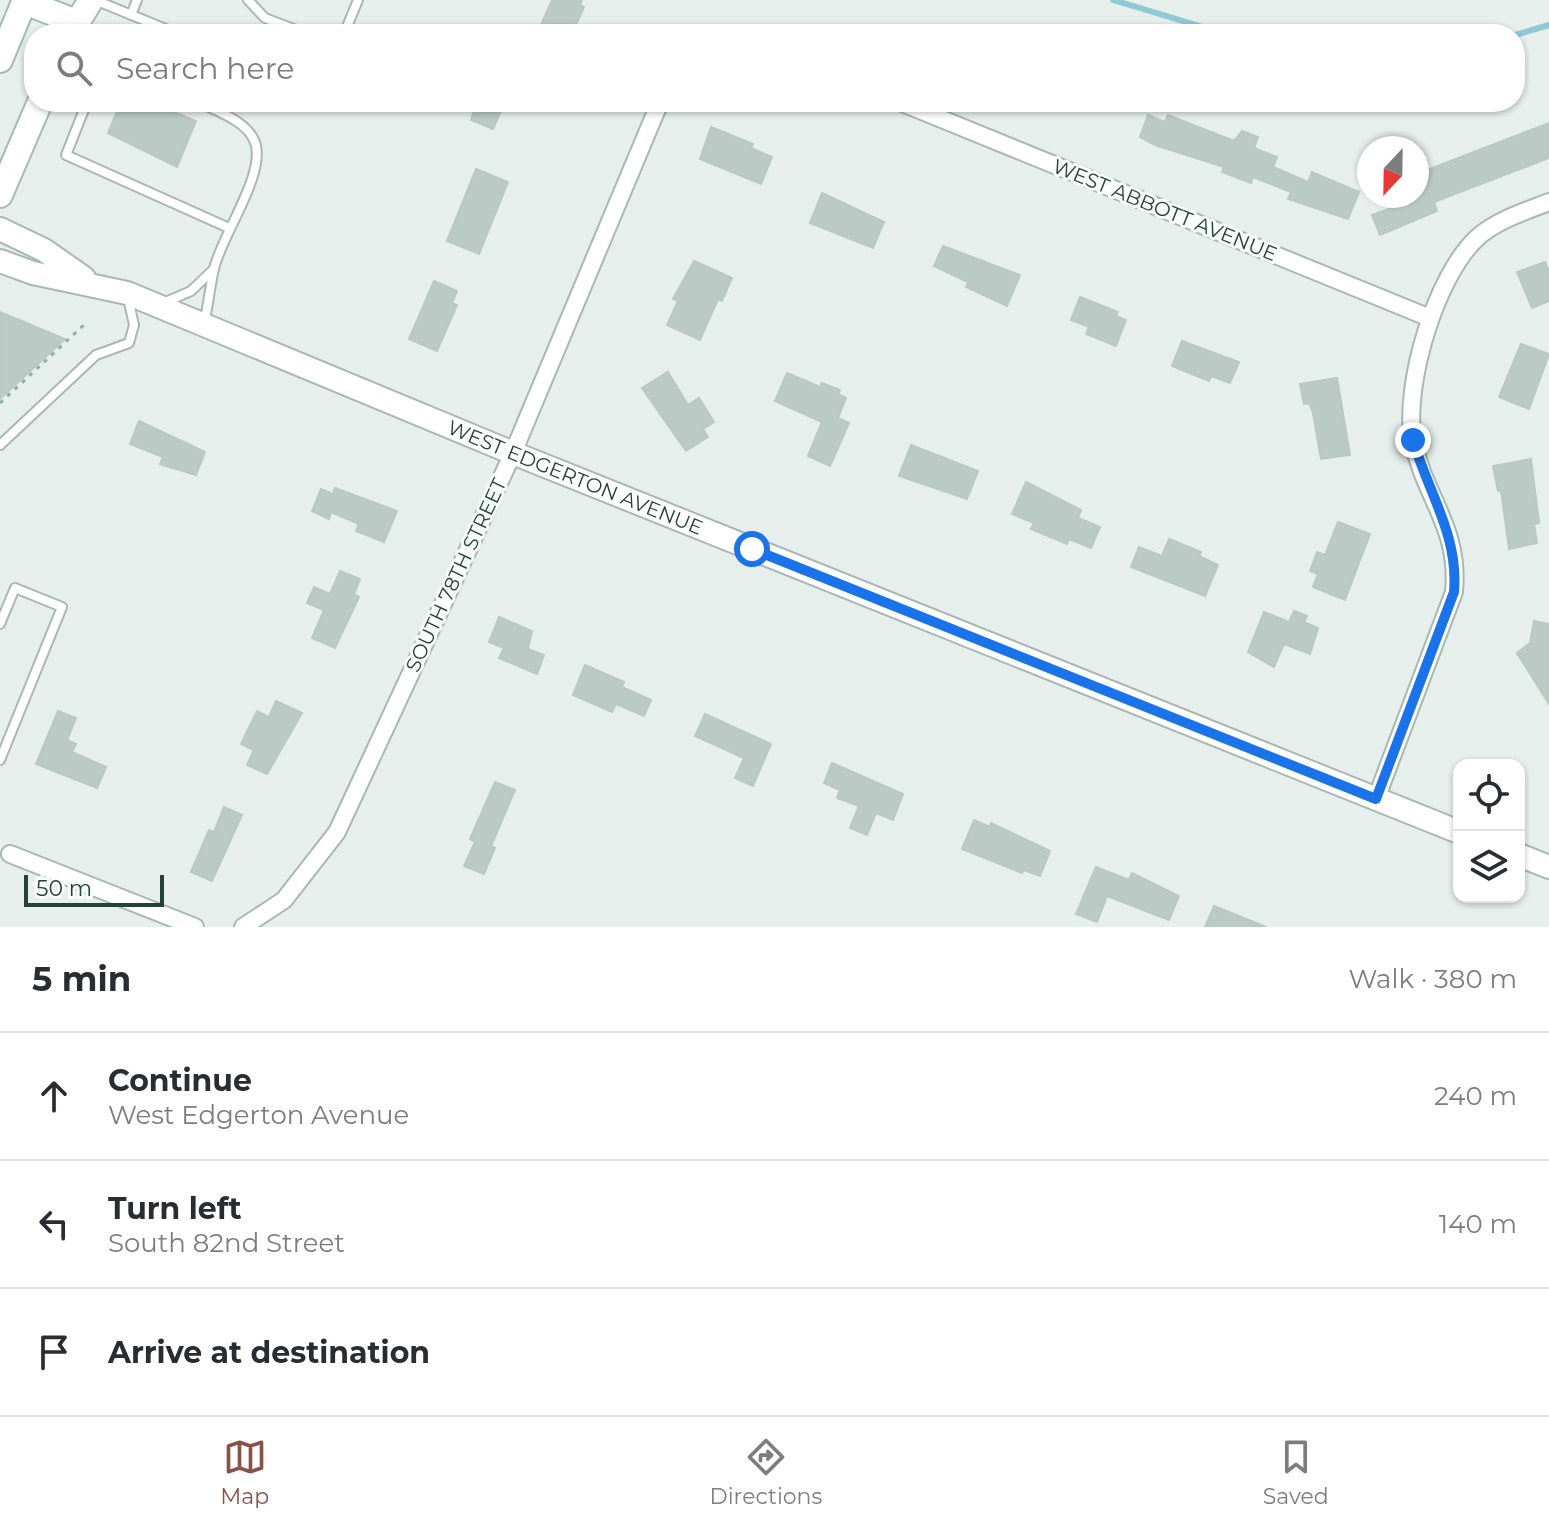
<!DOCTYPE html>
<html lang="en">
<head>
<meta charset="utf-8">
<style>
	body { margin:0; font-family:Montserrat,sans-serif; background:#f7f7f7; color:#2b2b33 }
	.controls { position:absolute; right:24px; bottom:24px; display:grid; overflow:hidden; border-radius:16px; box-shadow:0 2px 6px #0004 }
	.controls button { width:72px; height:72px; display:grid; place-items:center; padding:0; border:0; border-bottom:2px solid #e1e1e2; background:#fff; color:#2b2b33; font:40px sans-serif }
	.compass { position:absolute; left:1357px; top:136px; width:72px; height:72px; border-radius:50%; background:#fff; box-shadow:0 2px 6px #0004; rotate:202deg }
	.scale { position:absolute; left:24px; bottom:20px; width:140px; box-sizing:border-box; padding-left:8px; border:4px solid #24423a; border-top:0; font-size:22px; line-height:28px; white-space:nowrap; color:#24423a; -webkit-text-stroke:6px #f7fbf9; paint-order:stroke }
	.stop { position:absolute; width:24px; height:24px; margin:-18px; border:6px solid #1a73e8; border-radius:50%; background:#fff }
	.stop.end { background:#1a73e8; border-color:#fff; box-shadow:0 2px 8px #0008 }
	.list { margin:0; padding:0; list-style:none }
	h2 { display:flex; justify-content:space-between; align-items:center; height:104px; margin:0; padding:0 32px; font-size:34px }
	h2 small { font-size:26px; font-weight:400; color:#7c7c81 }
	.list li { display:grid; grid-template-columns:52px 1fr auto; gap:24px; align-items:center; box-sizing:border-box; height:128px; padding:0 32px; border-top:2px solid #e1e1e2 }
	.list b { display:block; font-size:30px; white-space:nowrap }
	.list p { margin:0; font-size:26px; white-space:nowrap; color:#7c7c81 }
	.list em { font-size:26px; font-style:normal; color:#7c7c81 }
	.icon { flex:none; width:44px; height:44px; fill:none; stroke:currentColor; stroke-width:2; stroke-linecap:round; stroke-linejoin:round }
	.map { position:relative; flex:none; width:1549px; height:927px; overflow:hidden }
	.search { position:absolute; background:#fff; box-shadow:0 2px 6px #0004; left:24px; right:24px; top:24px; height:88px; display:flex; align-items:center; gap:20px; box-sizing:border-box; padding:0 28px; border-radius:32px; color:#7c7c81; font-size:30px }
	.sheet { height:488px; background:#fff }
	nav { display:flex; justify-content:space-around; align-items:center; box-sizing:border-box; height:112px; border-top:2px solid #e1e1e2; background:#fff; font-size:22px; color:#7c7c81 }
	nav a { display:grid; justify-items:center; gap:4px }
	nav .on { color:#855347 }
	.map>svg:first-child { display:block }
	.lines { fill:none; stroke-linecap:round; stroke-linejoin:round }
	.stream { stroke:#8ec9d4; stroke-width:6 }
	.building { fill:#bbcac4; stroke:#b8c9c2; stroke-width:2 }
	.service-casing { stroke:#a8b8b2; stroke-width:12 }
	.minor-casing { stroke:#a8b8b2; stroke-width:20 }
	.tertiary-casing { stroke:#a8b8b2; stroke-width:26 }
	.secondary-casing { stroke:#a4bbb3; stroke-width:28 }
	.path { stroke:#86b3a5; stroke-width:3; stroke-dasharray:4 6; stroke-linecap:butt }
	.service { stroke:#fff; stroke-width:8 }
	.minor { stroke:#fff; stroke-width:16 }
	.tertiary { stroke:#fff; stroke-width:22 }
	.secondary { stroke:#fff; stroke-width:24 }
	.route { stroke:#1a73e8; stroke-width:10 }
	.labels { text-anchor:middle; dominant-baseline:central; stroke-width:6; stroke-linejoin:round; paint-order:stroke }
	.street-label { font-size:20px; fill:#24423a; stroke:#f7fbf9 }
</style>
</head>
<body>
<div class="map">
<svg width="1549" height="927" viewBox="0 0 1549 927">
	<rect width="100%" height="100%" fill="#e6efeb"/>
	<g class="lines">
		<g class="stream">
			<path d="M1113,0L1226,34"/>
			<path d="M1515,35L1549,25"/>
		</g>
	</g>
	<g class="building">
		<path d="M552,0H582L580,5L584,7L572,34H537Z"/>
		<path d="M121,102H150L196,121L177,167L108,133Z"/>
		<path d="M477,102H505L493,129L471,120Z"/>
		<path d="M1148,115L1165,122L1168,115L1234,141L1242,131L1258,137L1254,148L1277,157L1273,167L1308,182L1312,172L1359,192L1348,219L1288,199L1291,192L1253,177L1251,183L1222,172L1224,167L1155,145L1140,137Z"/>
		<path d="M1549,123V158L1434,202L1437,211L1380,235L1372,215L1405,203L1402,196H1417V174Z"/>
		<path d="M711,127L753,144L751,148L772,157L761,184L700,159Z"/>
		<path d="M476,169L508,182L479,254L447,241Z"/>
		<path d="M822,193L884,222L873,248L810,223Z"/>
		<path d="M943,246L1020,275L1007,306L966,287L968,282L934,266Z"/>
		<path d="M694,261L732,278L722,301L718,299L700,340L667,325L678,301L673,299Z"/>
		<path d="M1545,262L1549,272V301L1532,308L1517,272Z"/>
		<path d="M434,281L457,291L452,303L457,305L437,351L409,339Z"/>
		<path d="M1080,297L1118,312L1116,316L1126,320L1116,346L1086,334L1089,327L1071,320Z"/>
		<path d="M0,312L65,339L0,399Z"/>
		<path d="M1182,341L1239,362L1230,383L1211,376L1209,381L1172,366Z"/>
		<path d="M1521,344L1549,354L1529,409L1499,397Z"/>
		<path d="M668,372L688,405L699,398L714,422L703,429L708,437L686,451L642,388Z"/>
		<path d="M787,373L820,387L822,383L840,390L838,394L846,398L838,418L849,423L830,466L808,456L822,422L775,401Z"/>
		<path d="M1337,378L1350,455L1321,459L1313,413L1309,403L1304,404L1300,384Z"/>
		<path d="M139,421L205,452L196,475L160,464L163,457L130,444Z"/>
		<path d="M911,445L978,471L967,499L899,476Z"/>
		<path d="M1531,459L1539,523L1534,524L1537,543L1509,549L1501,490L1498,491L1493,466Z"/>
		<path d="M1026,482L1081,510L1078,518L1100,527L1091,548L1069,539L1067,544L1031,529L1034,523L1012,514Z"/>
		<path d="M335,488L397,511L384,542L356,531L359,524L331,512L329,519L312,511L321,489L333,494Z"/>
		<path d="M1338,522L1370,534L1345,600L1313,587L1318,574L1310,571L1317,552L1325,555Z"/>
		<path d="M1169,539L1201,552L1199,556L1218,565L1205,596L1131,567L1139,547L1162,556Z"/>
		<path d="M340,571L360,579L354,594L359,597L335,648L312,638L324,610L307,603L314,587L330,594Z"/>
		<path d="M1294,611L1307,616L1304,622L1318,628L1310,654L1284,644L1274,667L1248,652L1264,612L1289,622Z"/>
		<path d="M499,617L532,631L528,649L544,655L537,674L499,658L504,648L489,642Z"/>
		<path d="M1534,621L1549,624V704L1517,653L1530,643Z"/>
		<path d="M585,665L624,682L622,687L651,700L644,716L616,704L612,712L573,695Z"/>
		<path d="M276,701L302,713L267,774L247,765L254,750L241,744L257,711L269,717Z"/>
		<path d="M58,711L76,718L67,740L76,744L72,752L106,767L97,788L36,764Z"/>
		<path d="M705,714L771,744L753,786L735,778L744,758L695,736Z"/>
		<path d="M832,763L903,794L893,820L876,813L867,835L850,828L859,806L837,798L840,790L824,783Z"/>
		<path d="M495,782L515,790L491,846L495,848L484,874L464,866L475,842L470,839Z"/>
		<path d="M224,807L242,815L212,881L191,872L209,830L214,832Z"/>
		<path d="M974,820L990,827L991,823L1050,851L1040,876L1024,870L1022,873L962,849Z"/>
		<path d="M1096,867L1129,880L1132,873L1179,896L1169,920L1107,896L1097,922L1076,914Z"/>
		<path d="M1214,906L1266,927H1205Z"/>
	</g>
	<g class="lines">
		<defs>
			<g id="service">
				<path d="M95,0L178,34"/>
				<path d="M248,0L265,18L307,34"/>
				<path d="M131,15L137,0"/>
				<path d="M344,34L358,0"/>
				<path d="M87,102L66,155L229,228"/>
				<path d="M198,102C216,111 245,120 254,140C269,170 221,236 214,269C210,287 208,306 204,324"/>
				<path d="M161,304L191,291L213,270"/>
				<path d="M0,445L96,355L129,343L134,325L128,298"/>
				<path d="M0,624L15,588L62,607L0,760"/>
			</g>
			<g id="minor">
				<path d="M900,102L1430,318"/>
				<path d="M1376,799L1454,592C1460,527 1425,499 1413,441C1403,385 1436,275 1478,237C1497,220 1526,211 1549,202"/>
				<path d="M10,854L195,927"/>
				<path d="M243,927L284,900L337,832L513,453L660,102"/>
			</g>
			<g id="tertiary">
				<path d="M0,229L44,250L84,278"/>
				<path id="s1" d="M0,261L33,273L127,293L513,453L1459,832"/>
				<path d="M1519,855L1549,867"/>
			</g>
			<g id="secondary">
				<path d="M25,2L76,22"/>
				<path d="M70,34L91,0"/>
				<path d="M0,60L25,0"/>
				<path d="M0,195L40,102"/>
			</g>
		</defs>
		<use href="#service" class="service-casing"/>
		<use href="#minor" class="minor-casing"/>
		<use href="#tertiary" class="tertiary-casing"/>
		<use href="#secondary" class="secondary-casing"/>
		<path class="path" d="M0,403L85,324"/>
		<use href="#service" class="service"/>
		<use href="#minor" class="minor"/>
		<use href="#tertiary" class="tertiary"/>
		<use href="#secondary" class="secondary"/>
	</g>
	<g class="lines">
		<path class="route" d="M752,549L1376,799L1454,592C1459,536 1428,492 1413,440"/>
	</g>
	<g class="labels">
		<g class="street-label">
			<text transform="translate(1165 210) rotate(22)">WEST ABBOTT AVENUE</text>
			<text stroke="none"><textPath href="#s1" startOffset="616">WEST EDGERTON AVENUE</textPath></text>
			<text transform="translate(456 575) rotate(-65)">SOUTH 78TH STREET</text>
		</g>
	</g>
</svg>
<div class="controls">
<button><svg class="icon" aria-label="locate" viewBox="0 0 24 24"><circle cx="12" cy="12" r="6"/><path d="M12 2v4M12 18v4M2 12h4M18 12h4"/></svg></button>
<button><svg class="icon" aria-label="layers" viewBox="0 0 24 24"><path d="M12 4l9 5-9 5-9-5zM3 14l9 5 9-5"/></svg></button>
</div>
<svg class="compass" viewBox="-18 -18 36 36"><path d="M0-13l5 13h-10z" fill="#e53935"/><path d="M0 13l5-13h-10z" fill="#7c7c81"/></svg>
<div class="scale">50 m</div>
<div class="stop" style="left:752px;top:549px"></div>
<div class="stop end" style="left:1413px;top:440px"></div>
<div class="search"><svg class="icon" aria-label="search" viewBox="0 0 24 24"><circle cx="10" cy="10" r="6"/><path d="M15 15l6 6"/></svg>Search here</div>
</div>
<section class="sheet">
<h2>5 min<small>Walk · 380 m</small></h2>
<ul class="list">
<li><svg class="icon" aria-label="ahead" viewBox="0 0 24 24"><path d="M12 20V5M6 11l6-6 6 6"/></svg><div><b>Continue</b><p>West Edgerton Avenue</p></div><em>240 m</em></li>
<li><svg class="icon" aria-label="left" viewBox="0 0 24 24"><path d="M17 20v-9H6M10 6l-5 5 5 5"/></svg><div><b>Turn left</b><p>South 82nd Street</p></div><em>140 m</em></li>
<li><svg class="icon" aria-label="arrive" viewBox="0 0 24 24"><path d="M6 21V4h12l-3 4 3 4H6"/></svg><div><b>Arrive at destination</b></div></li>
</ul>
</section>
<nav>
<a class="on"><svg class="icon" aria-label="map" viewBox="0 0 24 24"><path d="M3 6l6-2 6 2 6-2v14l-6 2-6-2-6 2zM9 4v14M15 6v14"/></svg>Map</a>
<a><svg class="icon" aria-label="directions" viewBox="0 0 24 24"><path d="M12 3l9 9-9 9-9-9zM9 14v-3h6M13 9l2 2-2 2"/></svg>Directions</a>
<a><svg class="icon" aria-label="saved" viewBox="0 0 24 24"><path d="M7 4h10v16l-5-4-5 4z"/></svg>Saved</a>
</nav>
</body>
</html>
